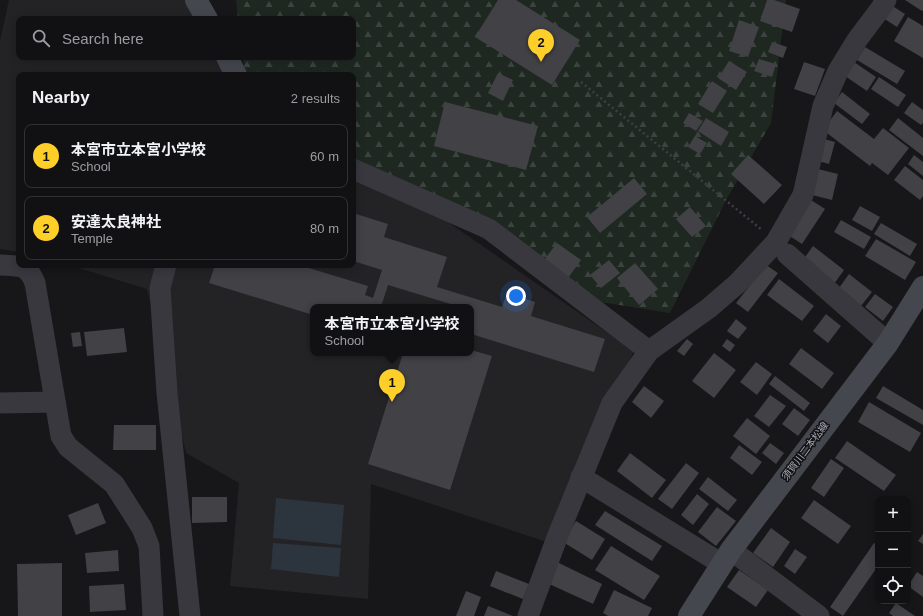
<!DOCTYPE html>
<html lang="en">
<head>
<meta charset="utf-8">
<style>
	body { margin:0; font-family:Arial,"Noto Sans JP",sans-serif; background:#1a1a1c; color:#f1f3f6 }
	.controls { position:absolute; right:12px; bottom:12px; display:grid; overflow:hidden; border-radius:8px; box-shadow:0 2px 10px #0003 }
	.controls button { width:36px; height:36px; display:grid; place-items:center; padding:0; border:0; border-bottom:1px solid #303133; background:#111113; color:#f1f3f6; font:20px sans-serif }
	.you { position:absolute; left:516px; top:296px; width:14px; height:14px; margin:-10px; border:3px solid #fff; border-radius:50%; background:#1a73e8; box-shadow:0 0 0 6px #1a73e833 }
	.badge { display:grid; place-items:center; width:26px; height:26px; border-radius:50%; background:#ffcf29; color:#111; font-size:13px; font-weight:700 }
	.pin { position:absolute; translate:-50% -33px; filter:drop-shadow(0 1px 2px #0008) }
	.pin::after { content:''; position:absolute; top:21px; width:14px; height:12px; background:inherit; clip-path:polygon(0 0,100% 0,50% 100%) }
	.popup { position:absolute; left:310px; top:304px; width:164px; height:52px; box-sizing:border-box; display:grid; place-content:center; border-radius:8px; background:#111113; filter:drop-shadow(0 1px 3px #0005); font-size:13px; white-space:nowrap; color:#9c9da0 }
	.popup b { font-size:15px; color:#f1f3f6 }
	.popup::after { content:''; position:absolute; left:50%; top:100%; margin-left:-8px; border:8px solid transparent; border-top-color:#111113 }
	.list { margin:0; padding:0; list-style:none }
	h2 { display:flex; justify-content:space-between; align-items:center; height:52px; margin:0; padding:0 16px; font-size:17px }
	h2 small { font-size:13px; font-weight:400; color:#9c9da0 }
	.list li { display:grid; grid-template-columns:26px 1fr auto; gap:12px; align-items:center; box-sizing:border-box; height:64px; margin:0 8px 8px; padding:0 8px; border:1px solid #303133; border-radius:8px }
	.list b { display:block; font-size:15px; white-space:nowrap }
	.list p { margin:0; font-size:13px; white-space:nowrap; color:#9c9da0 }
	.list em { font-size:13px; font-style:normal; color:#9c9da0 }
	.icon { flex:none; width:22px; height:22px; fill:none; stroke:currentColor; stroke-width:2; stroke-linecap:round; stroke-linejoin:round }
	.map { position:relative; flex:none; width:923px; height:616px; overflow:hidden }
	.search { position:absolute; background:#111113; box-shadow:0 2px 10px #0003; left:16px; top:16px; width:340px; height:44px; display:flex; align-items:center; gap:10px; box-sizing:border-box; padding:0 14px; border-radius:8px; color:#9c9da0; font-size:15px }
	.panel { position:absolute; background:#111113; box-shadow:0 2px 10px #0003; left:16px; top:72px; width:340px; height:196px; border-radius:8px }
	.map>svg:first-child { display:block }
	.built { fill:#232326; fill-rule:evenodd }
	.forest { fill:url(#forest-firs) }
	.water { fill:#2c343e }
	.building { fill:#414146 }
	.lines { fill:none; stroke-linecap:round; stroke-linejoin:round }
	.path { stroke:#3d3f46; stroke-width:2.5; stroke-dasharray:2 3; stroke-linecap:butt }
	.street { stroke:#38383e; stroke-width:21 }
	.secondary { stroke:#45474f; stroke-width:22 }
	.labels { text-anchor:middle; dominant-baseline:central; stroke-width:3; stroke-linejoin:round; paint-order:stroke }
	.street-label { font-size:10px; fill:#a8acba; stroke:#121214 }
</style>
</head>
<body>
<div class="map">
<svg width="923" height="616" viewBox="0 0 923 616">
	<defs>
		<pattern id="forest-firs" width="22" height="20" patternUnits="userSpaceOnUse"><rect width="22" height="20" fill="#1e2821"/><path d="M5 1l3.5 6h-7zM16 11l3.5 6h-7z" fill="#3c443f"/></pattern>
	</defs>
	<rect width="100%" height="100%" fill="#171719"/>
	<g class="built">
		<path d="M9,0H187L196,19H19V57H217L228,75H19V252L0,249V41Z"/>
		<path d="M353,180L445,220L634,351L547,542L371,484L368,599L230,586L239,483L186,453L147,289L69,265H353ZM313,307H471V353H313Z"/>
	</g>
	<path class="forest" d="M236,0H786L771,123L726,200L670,313L594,301L524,266L452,217L353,163V75H245L243,57H353V19H238Z"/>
	<g class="water">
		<path d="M276,498L344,505L341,545L273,538Z"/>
		<path d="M273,543L341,548L339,577L271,569Z"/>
	</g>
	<g class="building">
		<path d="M498,0H516L580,40L552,85L475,37Z"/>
		<path d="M767,0H774L800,9L792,32L760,21Z"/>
		<path d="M905,0H923V10L922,11Z"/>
		<path d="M891,5L905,14L897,27L883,18Z"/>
		<path d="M908,17L923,26V58L894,41Z"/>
		<path d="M739,20L759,27L748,57L729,51Z"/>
		<path d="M772,42L787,47L783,58L768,52Z"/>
		<path d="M865,47L905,71L897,84L857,60Z"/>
		<path d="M759,59L776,64L772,77L754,71Z"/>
		<path d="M851,60L876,77L867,91L842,74Z"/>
		<path d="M729,61L747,72L736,90L718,78Z"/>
		<path d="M804,62L825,69L815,96L794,89Z"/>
		<path d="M498,73L513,80L503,101L488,93Z"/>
		<path d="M879,77L906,95L898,107L871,89Z"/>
		<path d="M712,81L727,91L713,113L698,104Z"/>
		<path d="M842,92L870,114L862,124L834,103Z"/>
		<path d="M445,102L538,126L526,170L434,146Z"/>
		<path d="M912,102L923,110V123L921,125L904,113Z"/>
		<path d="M837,111L874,139L883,128L909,148L888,175L872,163L870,166L823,130Z"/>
		<path d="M689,113L703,121L696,131L683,123Z"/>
		<path d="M706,118L729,132L721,146L698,131Z"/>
		<path d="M898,118L923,138V156L889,130Z"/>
		<path d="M695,136L707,143L700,154L688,147Z"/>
		<path d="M824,139L835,142L829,164L818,161Z"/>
		<path d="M748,155L782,185L764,204L731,174Z"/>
		<path d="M914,155L923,162V176L908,164Z"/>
		<path d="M905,166L923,180V196L920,200L894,180Z"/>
		<path d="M814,168L838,174L832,200L808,194Z"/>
		<path d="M634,178L647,194L600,233L587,217Z"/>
		<path d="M811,200L825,209L802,244L788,235Z"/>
		<path d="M860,206L880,217L872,231L852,220Z"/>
		<path d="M690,207L706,226L692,237L676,219Z"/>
		<path d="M353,213L388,224L384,237L447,257L437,287L502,307L507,293L535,302L531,316L605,339L594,372L471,334V307H453L454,305L388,285L381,307H313V315L209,283L215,265H299L368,286L365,295L373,298L382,270L353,261Z"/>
		<path d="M841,220L871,237L864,249L834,232Z"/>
		<path d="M881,223L917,244L910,256L874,234Z"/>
		<path d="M876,239L916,262L905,280L865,256Z"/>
		<path d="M557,243L581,260L568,278L544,260Z"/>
		<path d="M813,246L844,270L834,284L803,260Z"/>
		<path d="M609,260L620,273L601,288L590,275Z"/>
		<path d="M635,263L658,289L639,305L617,278Z"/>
		<path d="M766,265L778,273L748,312L736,303Z"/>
		<path d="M849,274L872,292L861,306L839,288Z"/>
		<path d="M779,279L814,306L802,321L767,295Z"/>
		<path d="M875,294L893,307L883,321L865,307Z"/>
		<path d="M826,314L841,326L828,343L813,331Z"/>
		<path d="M736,319L747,328L738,339L727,331Z"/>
		<path d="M124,328L127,352L87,356L84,332Z"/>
		<path d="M80,332L82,346L73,347L71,333Z"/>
		<path d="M687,339L693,344L684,356L677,351Z"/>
		<path d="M727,339L735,345L730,352L722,346Z"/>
		<path d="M801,348L834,373L822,389L789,364Z"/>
		<path d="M471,350L492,356L450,490L368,464L403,353H471Z"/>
		<path d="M714,353L736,370L714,398L692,381Z"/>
		<path d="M756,362L772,374L757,395L740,382Z"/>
		<path d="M775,376L810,403L804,411L769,384Z"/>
		<path d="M644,386L664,401L651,418L632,402Z"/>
		<path d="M883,386L923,410V425L876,398Z"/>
		<path d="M770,395L786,406L769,427L754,416Z"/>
		<path d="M869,402L921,433L910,452L858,422Z"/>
		<path d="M794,408L810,420L798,436L782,424Z"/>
		<path d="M747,418L770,436L756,454L733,436Z"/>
		<path d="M114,425H156V450H113Z"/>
		<path d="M847,441L896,475L884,491L835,458Z"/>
		<path d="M770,443L784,453L776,464L762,453Z"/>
		<path d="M739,445L762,462L752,475L730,458Z"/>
		<path d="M630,453L666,480L652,498L617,471Z"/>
		<path d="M831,459L844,468L824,497L811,488Z"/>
		<path d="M686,463L699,473L672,509L658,499Z"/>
		<path d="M708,477L737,500L728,511L699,489Z"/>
		<path d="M697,494L709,504L693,525L681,515Z"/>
		<path d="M192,497H227V522L192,523Z"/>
		<path d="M814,500L851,526L838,544L801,518Z"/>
		<path d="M98,503L106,523L76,535L68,515Z"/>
		<path d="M717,507L736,521L716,546L698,532Z"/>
		<path d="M605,511L662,546L652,561L595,525Z"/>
		<path d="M576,521L605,539L592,560L563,542Z"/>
		<path d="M771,528L790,542L773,567L753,553Z"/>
		<path d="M923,534V544L918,541Z"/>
		<path d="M874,543L878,546V566L843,616L830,607Z"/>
		<path d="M611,546L660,576L644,600L595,570Z"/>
		<path d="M795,549L807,557L795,574L784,566Z"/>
		<path d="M118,550L119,571L87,573L85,553Z"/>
		<path d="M557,562L602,584L593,604L547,583Z"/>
		<path d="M62,563V616H18L17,564Z"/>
		<path d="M739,570L768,590L756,607L727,587Z"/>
		<path d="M496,571L529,584L523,599L490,586Z"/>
		<path d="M917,572L923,576V597L908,586Z"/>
		<path d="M124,584L126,610L90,612L89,586Z"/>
		<path d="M614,590L652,608L648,616H608L603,613Z"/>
		<path d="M466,591L481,597L474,616H456Z"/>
		<path d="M896,603L915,616H893L889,613Z"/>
		<path d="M488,606L513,616H484Z"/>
	</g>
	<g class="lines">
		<path class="path" d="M581,82L762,230"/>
		<g class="street">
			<path d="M353,169L489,229L649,351"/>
			<path d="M787,254L888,343"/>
			<path d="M0,265C19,266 28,264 35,283L61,436L68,447L114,484L142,528L149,546L153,616"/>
			<path d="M166,265L160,288L167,393L190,616"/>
			<path d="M0,403L55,402"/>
			<path d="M581,477L722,564"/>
			<path d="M731,550L819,616"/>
			<path d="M528,616L558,535L612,403L649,351L709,308L738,283L776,242L803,195L823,106L838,71L857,40L881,8L886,0"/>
		</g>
		<g class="secondary">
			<path d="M196,0L207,19"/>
			<path d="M227,57L236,75"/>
			<path d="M689,616L731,550L888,343L923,287"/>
		</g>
	</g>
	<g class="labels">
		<g class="street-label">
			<text transform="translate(805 451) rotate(-53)">須賀川二本松線</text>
		</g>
	</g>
</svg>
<div class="controls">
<button>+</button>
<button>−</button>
<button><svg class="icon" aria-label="locate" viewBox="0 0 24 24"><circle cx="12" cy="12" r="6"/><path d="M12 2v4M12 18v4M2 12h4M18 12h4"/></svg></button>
</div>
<div class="you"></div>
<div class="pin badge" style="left:392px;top:402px">1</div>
<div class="popup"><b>本宮市立本宮小学校</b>School</div>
<div class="pin badge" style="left:541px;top:62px">2</div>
<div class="search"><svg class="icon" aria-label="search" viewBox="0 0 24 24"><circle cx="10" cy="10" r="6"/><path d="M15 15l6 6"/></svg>Search here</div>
<section class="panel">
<h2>Nearby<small>2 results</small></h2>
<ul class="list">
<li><span class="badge">1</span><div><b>本宮市立本宮小学校</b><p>School</p></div><em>60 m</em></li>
<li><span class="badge">2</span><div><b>安達太良神社</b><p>Temple</p></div><em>80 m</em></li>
</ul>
</section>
</div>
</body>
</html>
